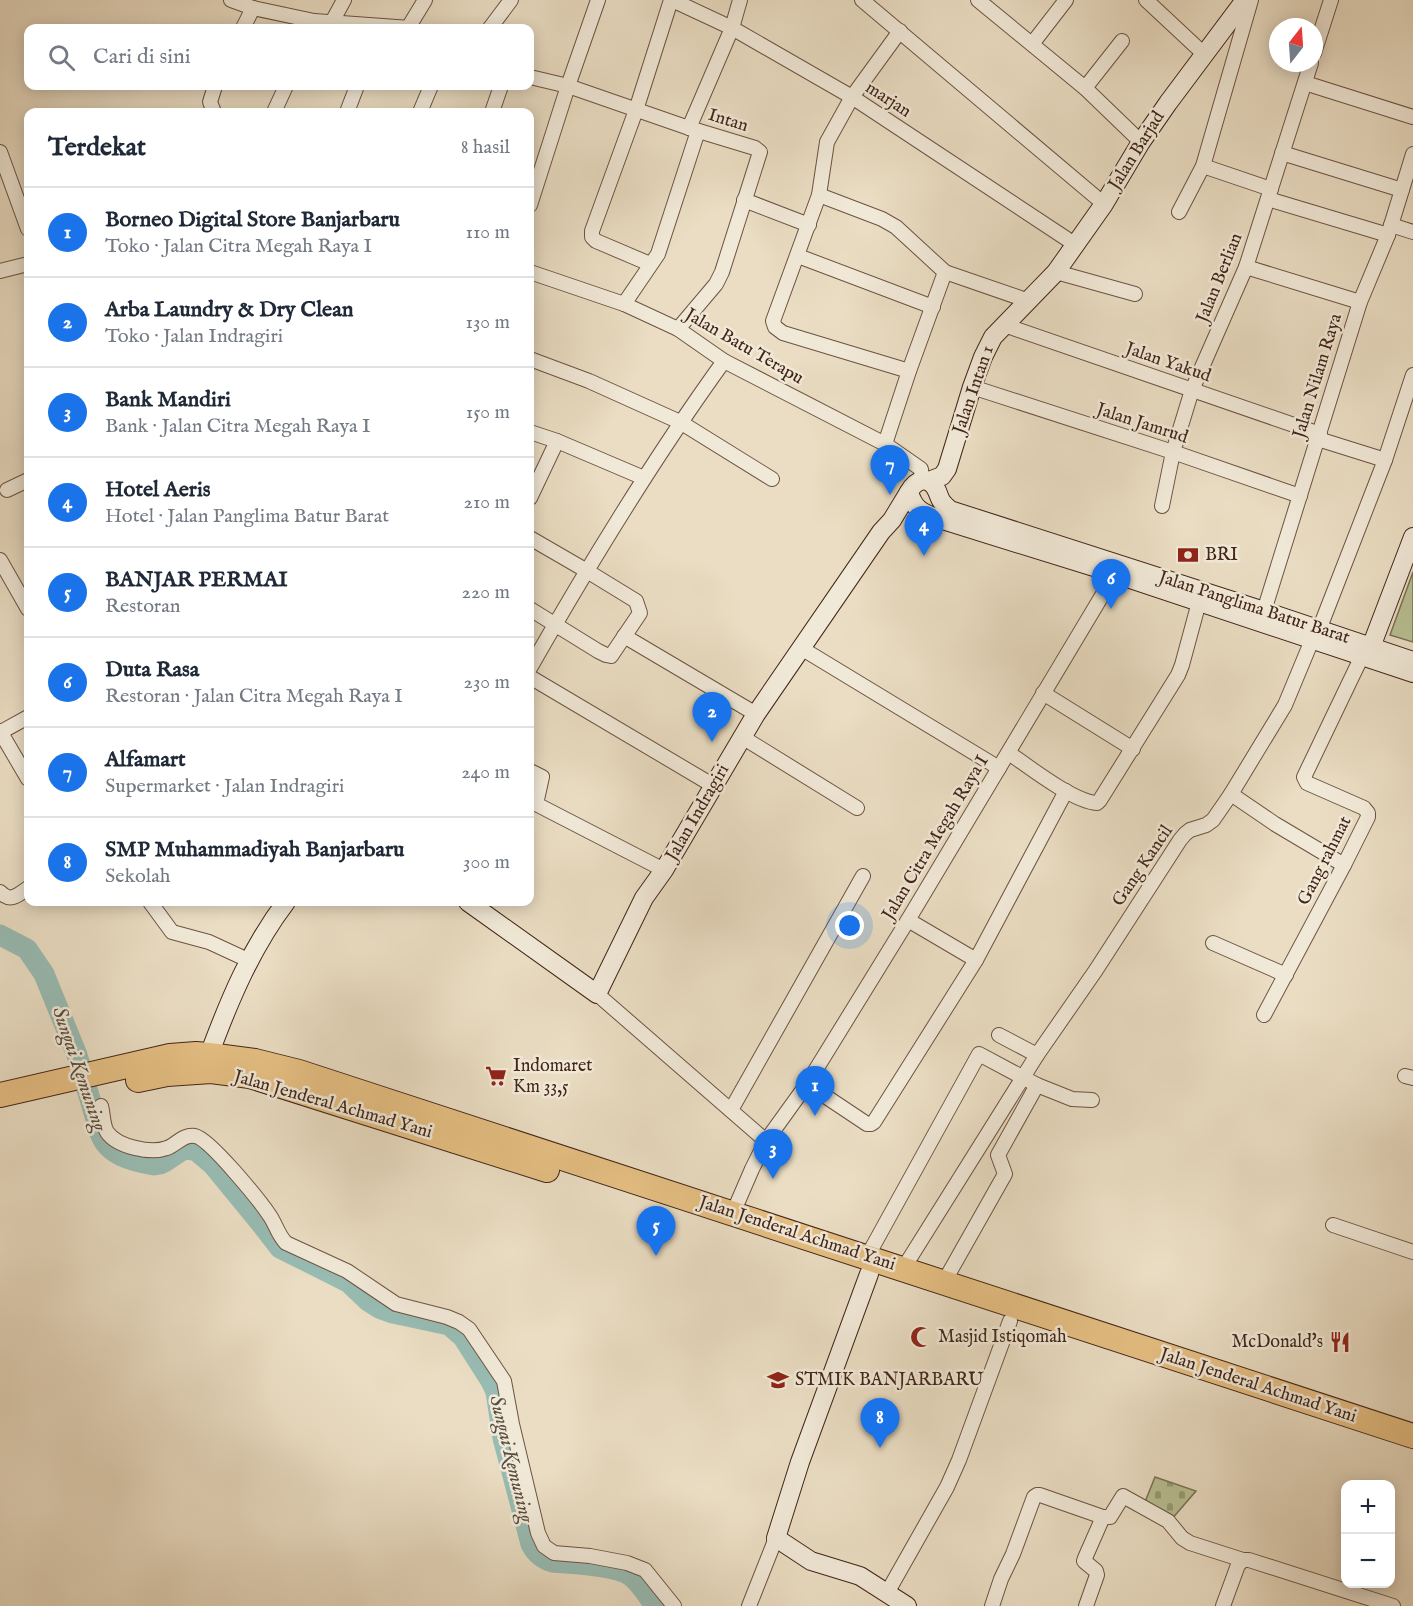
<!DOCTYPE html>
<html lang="id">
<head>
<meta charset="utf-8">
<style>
	body { margin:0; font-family:"IM FELL English",serif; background:#f6f6f7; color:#1f2937 }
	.controls { position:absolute; right:18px; bottom:18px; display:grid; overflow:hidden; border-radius:12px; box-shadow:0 3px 15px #0003 }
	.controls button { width:54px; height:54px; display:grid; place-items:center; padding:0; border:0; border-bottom:2px solid #e0e1e3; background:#fff; color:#1f2937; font:30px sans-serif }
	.compass { position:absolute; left:1269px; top:18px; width:54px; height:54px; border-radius:50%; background:#fff; box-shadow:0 3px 15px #0003; rotate:17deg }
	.you { position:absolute; left:850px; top:926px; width:21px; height:21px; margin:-15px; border:4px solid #fff; border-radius:50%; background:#1a73e8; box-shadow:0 0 0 9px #1a73e833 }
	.badge { display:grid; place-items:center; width:39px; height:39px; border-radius:50%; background:#1a73e8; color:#fff; font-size:20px; font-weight:700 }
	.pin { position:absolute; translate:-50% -50px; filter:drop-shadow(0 2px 3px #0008) }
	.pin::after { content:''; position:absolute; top:32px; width:21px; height:18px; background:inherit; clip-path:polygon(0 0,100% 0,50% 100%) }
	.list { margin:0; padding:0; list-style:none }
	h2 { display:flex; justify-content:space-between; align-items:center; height:78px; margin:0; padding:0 24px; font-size:26px }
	h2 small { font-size:20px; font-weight:400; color:#747a83 }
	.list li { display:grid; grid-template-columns:39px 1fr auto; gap:18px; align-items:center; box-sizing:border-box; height:90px; padding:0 24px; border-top:2px solid #e0e1e3 }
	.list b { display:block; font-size:22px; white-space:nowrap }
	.list p { margin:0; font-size:20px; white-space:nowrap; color:#747a83 }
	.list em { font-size:20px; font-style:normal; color:#747a83 }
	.icon { flex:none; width:33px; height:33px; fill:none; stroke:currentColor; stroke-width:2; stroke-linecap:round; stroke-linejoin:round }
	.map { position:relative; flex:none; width:1413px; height:1606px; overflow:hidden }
	.search { position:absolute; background:#fff; box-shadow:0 3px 15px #0003; left:24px; top:24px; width:510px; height:66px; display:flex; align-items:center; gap:15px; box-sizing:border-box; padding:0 21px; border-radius:12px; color:#747a83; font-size:22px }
	.panel { position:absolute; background:#fff; box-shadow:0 3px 15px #0003; left:24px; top:108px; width:510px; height:798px; border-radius:12px }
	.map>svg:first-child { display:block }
	.cemetery { fill:url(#cemetery-stones); stroke:#7d7256; stroke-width:1.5 }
	.pitch { fill:#b8c093; stroke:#7d7256; stroke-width:1.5 }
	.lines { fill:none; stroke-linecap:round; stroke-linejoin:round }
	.river { stroke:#98bcb3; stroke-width:21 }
	.street-casing { stroke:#6c5343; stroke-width:16 }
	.secondary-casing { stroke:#422518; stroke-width:20 }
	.highway-casing { stroke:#422518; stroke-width:26 }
	.street { stroke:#f1e9d8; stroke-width:14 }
	.secondary { stroke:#f1e9d8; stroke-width:18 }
	.highway { stroke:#e5be82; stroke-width:24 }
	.labels { text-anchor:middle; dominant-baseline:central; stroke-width:5; stroke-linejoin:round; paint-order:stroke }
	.street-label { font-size:18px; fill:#422518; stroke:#f1e9d8 }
	.poi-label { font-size:18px; fill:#422518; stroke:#f1e9d8; text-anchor:start }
	.water-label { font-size:20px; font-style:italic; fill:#584b3f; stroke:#f1e9d8 }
</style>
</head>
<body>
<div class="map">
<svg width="1413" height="1606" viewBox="0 0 1413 1606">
	<defs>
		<pattern id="cemetery-stones" width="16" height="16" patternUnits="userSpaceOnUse" patternTransform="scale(1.5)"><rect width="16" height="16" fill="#b8c093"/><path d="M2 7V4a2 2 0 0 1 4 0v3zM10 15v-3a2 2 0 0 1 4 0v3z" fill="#979c77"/></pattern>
	</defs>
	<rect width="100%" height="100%" fill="#eaddc3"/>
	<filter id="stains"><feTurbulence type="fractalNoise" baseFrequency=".00333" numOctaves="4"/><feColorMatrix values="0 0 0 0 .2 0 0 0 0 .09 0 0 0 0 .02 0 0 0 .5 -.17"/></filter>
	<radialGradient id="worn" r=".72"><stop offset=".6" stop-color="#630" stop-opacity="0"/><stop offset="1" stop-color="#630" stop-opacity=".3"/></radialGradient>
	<path class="cemetery" d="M1155,1477L1196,1491L1171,1520L1145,1502Z"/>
	<path class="pitch" d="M1413,572V642L1390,635Z"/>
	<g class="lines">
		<path class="river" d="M0,935L27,949L44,974L77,1055L100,1133C108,1156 133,1161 154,1165L160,1164L166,1161L184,1149L194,1150L199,1153L213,1165L259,1221L280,1248L348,1282L368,1301L379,1308L393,1313L449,1325L463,1337L491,1381L496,1392L503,1438L531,1544C536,1554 542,1559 553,1562C572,1564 616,1565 631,1576C641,1584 648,1596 655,1606"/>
		<defs>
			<g id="street">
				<path d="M231,0L253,8L314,21L410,28"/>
				<path d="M672,0L732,28L852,97L1076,245"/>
				<path d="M862,0L1104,204"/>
				<path d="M978,0L1085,88L1141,142"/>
				<path d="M1146,0L1205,55"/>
				<path d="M332,22L344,0"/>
				<path d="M243,28L253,8"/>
				<path d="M408,28L425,0"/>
				<path d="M490,28L511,0"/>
				<path d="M900,31L852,97L827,142L819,195L773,321L775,327L783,333L909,371"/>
				<path d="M1032,44L1066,0"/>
				<path d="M1314,53L1331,0"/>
				<path d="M530,77L568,86L689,128L755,148L760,152L722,272L716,284L678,329"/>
				<path d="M1305,83L1413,117"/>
				<path d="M1085,88L1122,41"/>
				<path d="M214,112L210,102L215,86"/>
				<path d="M274,112L286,86"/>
				<path d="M347,112L357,86"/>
				<path d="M420,112L431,86"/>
				<path d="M492,112L501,86"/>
				<path d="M689,128L732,28L740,0"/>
				<path d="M0,152L28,229"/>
				<path d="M1282,153L1402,190"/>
				<path d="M1203,166L1271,189"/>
				<path d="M819,195L882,219L896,227L945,272L1029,301"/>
				<path d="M1268,199L1388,235"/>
				<path d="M744,200L809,225"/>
				<path d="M530,205L568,86L598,0"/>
				<path d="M1179,212L1203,166L1251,0"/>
				<path d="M1391,225L1413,232"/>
				<path d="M798,256L933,307"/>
				<path d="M650,264L596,241L592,237V231L636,110L671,0"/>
				<path d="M1246,267L1360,302"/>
				<path d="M0,271L28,264"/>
				<path d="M530,272L624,304L678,329L724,361L885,444L921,469L922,480"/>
				<path d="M1056,272L1135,294"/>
				<path d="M624,304L658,254L698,131"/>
				<path d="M1004,325L1320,434"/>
				<path d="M530,359L589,381L680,422L772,479"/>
				<path d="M972,387L1173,452L1300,496"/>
				<path d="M530,432L557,441L530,498"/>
				<path d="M1318,439L1385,460"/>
				<path d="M557,441L644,478"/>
				<path d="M885,444L909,371L945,272"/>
				<path d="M7,490L28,480"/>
				<path d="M1162,506L1173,452L1192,390L1246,267L1311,63"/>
				<path d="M530,538L587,571L636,601L640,613L611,656L606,655L598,651L530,609"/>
				<path d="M0,560L28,609"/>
				<path d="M1264,611L1360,302L1388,235L1413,154"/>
				<path d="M1319,630L1385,460L1413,375"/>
				<path d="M624,636L756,714"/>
				<path d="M801,648L999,768"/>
				<path d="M530,668C590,563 653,459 724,361"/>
				<path d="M530,677L714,786"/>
				<path d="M1043,693L1133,749"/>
				<path d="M0,731L28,779"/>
				<path d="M1,732L28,717"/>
				<path d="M742,737L857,808"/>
				<path d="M1009,753C1029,767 1074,802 1097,803L1100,800L1178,675L1182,665L1199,602"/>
				<path d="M530,771L542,777L536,804L664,870"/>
				<path d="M1231,794L1275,824L1344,865"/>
				<path d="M0,892C11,903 18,895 28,888"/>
				<path d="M150,902L172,932L209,942L248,960"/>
				<path d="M908,920L976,960"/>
				<path d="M1213,943L1286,975"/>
				<path d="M597,994L766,1141"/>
				<path d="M1264,1015L1344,865L1368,817V813L1364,808L1307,783L1304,777L1362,656"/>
				<path d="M999,1035L1037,1055"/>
				<path d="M1405,1076L1413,1078"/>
				<path d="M807,1084L867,1124H871L874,1122L976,960L1066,791"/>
				<path d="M1037,1085L1072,1099L1092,1100"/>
				<path d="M101,1106C103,1113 103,1126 107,1132C117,1147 151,1154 167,1148C176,1145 183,1134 195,1136C210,1139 260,1201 270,1216C276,1225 278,1235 286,1243L347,1271L396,1304L447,1317L459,1322L469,1329L504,1381L512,1424L538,1533L544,1546L554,1553L590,1556L627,1563L645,1570L674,1606"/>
				<path d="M731,1110L863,876"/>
				<path d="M733,1213L752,1169L766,1141L807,1084L908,920L1115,574"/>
				<path d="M1333,1225L1413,1252"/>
				<path d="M867,1257L979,1054L1037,1085L998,1155L1005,1174L944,1282"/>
				<path d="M903,1269L1037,1055L1096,970L1180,840L1185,834L1190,830L1206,825L1213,820L1231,794L1285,705L1312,640"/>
				<path d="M887,1593L947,1487L959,1460L1010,1321"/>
				<path d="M749,1606L776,1538"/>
				<path d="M992,1606L1001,1579L1013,1554L1034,1497L1037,1495H1040L1103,1517"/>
				<path d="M1086,1606L1097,1575L1096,1571L1084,1561L1085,1558L1103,1517H1110L1123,1496L1168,1521L1182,1538L1190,1543L1243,1560"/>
				<path d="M1223,1606L1238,1565L1243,1560H1249L1393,1606"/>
			</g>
			<g id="secondary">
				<path d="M929,481L942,476L947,469L972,387L983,357L993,337L1056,272L1104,204L1141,142L1168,103L1245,0"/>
				<path d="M1371,647L1413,537"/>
				<path d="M1413,661L1264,611L950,510C947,507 945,506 943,503C939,499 939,494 936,489C928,475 915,480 909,492C914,509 921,512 936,518L1097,568L1413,673"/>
				<path d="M468,902L597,994L644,898L664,870L756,714L881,532L892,520L909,492"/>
				<path d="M209,1055C229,1001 251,948 286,902"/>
				<path d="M869,1274L800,1462L776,1538L811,1561L860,1576L907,1606"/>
			</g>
			<g id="highway">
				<path d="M138,1080L167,1074L211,1071L250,1076L547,1170"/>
				<path d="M0,1095L170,1056L196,1054L209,1055L255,1061L299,1072L1413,1436"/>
			</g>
		</defs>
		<use href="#street" class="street-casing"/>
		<use href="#secondary" class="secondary-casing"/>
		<use href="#highway" class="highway-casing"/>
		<use href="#street" class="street"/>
		<use href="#secondary" class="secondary"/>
		<use href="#highway" class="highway"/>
	</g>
	<defs>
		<symbol id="bank-bare" viewBox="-9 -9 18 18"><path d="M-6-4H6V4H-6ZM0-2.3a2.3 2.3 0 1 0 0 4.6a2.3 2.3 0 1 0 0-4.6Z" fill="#8f2418" stroke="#f1e9d8" stroke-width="2.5" paint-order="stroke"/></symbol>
		<symbol id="supermarket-bare" viewBox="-9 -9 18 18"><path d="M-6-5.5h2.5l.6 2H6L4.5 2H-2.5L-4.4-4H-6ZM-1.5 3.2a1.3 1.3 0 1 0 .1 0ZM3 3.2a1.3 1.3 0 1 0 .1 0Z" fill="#8f2418" stroke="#f1e9d8" stroke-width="2.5" paint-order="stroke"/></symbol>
		<symbol id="mosque-bare" viewBox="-9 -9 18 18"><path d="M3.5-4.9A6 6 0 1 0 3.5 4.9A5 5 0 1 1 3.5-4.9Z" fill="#8f2418" stroke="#f1e9d8" stroke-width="2.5" paint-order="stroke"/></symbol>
		<symbol id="restaurant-bare" viewBox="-9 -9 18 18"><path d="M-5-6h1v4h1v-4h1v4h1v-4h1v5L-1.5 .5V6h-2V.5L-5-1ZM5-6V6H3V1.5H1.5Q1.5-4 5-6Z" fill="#8f2418" stroke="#f1e9d8" stroke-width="2.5" paint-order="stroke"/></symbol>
		<symbol id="university-bare" viewBox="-9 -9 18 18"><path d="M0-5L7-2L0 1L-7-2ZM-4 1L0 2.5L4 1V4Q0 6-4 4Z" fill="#8f2418" stroke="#f1e9d8" stroke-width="2.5" paint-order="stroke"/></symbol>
	</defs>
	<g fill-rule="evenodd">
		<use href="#bank-bare" x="1173" y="540" width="30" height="30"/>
		<use href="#supermarket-bare" x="481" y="1061" width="30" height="30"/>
		<use href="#mosque-bare" x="906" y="1322" width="30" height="30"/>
		<use href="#restaurant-bare" x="1325" y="1327" width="30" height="30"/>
		<use href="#university-bare" x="763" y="1365" width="30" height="30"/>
	</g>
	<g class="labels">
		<g class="street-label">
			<text transform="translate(888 100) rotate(33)">marjan</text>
			<text transform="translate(728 121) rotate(17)">Intan</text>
			<text transform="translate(1137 151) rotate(-58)">Jalan Barjad</text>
			<text transform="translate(1220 278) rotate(-68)">Jalan Berlian</text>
			<text transform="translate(744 347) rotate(30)">Jalan Batu Terapu</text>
			<text transform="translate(1168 363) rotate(19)">Jalan Yakud</text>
			<text transform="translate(1318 376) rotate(-73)">Jalan Nilam Raya</text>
			<text transform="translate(974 390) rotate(-71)">Jalan Intan 1</text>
			<text transform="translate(1142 424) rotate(18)">Jalan Jamrud</text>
			<text transform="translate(1254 608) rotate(18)">Jalan Panglima Batur Barat</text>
			<text transform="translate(698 813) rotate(-60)">Jalan Indragiri</text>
			<text transform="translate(936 838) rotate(-59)">Jalan Citra Megah Raya I</text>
			<text transform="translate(1325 861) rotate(-63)">Gang rahmat</text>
			<text transform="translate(1143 866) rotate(-56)">Gang Kancil</text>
			<text transform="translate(333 1105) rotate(16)">Jalan Jenderal Achmad Yani</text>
			<text transform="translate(797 1234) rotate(18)">Jalan Jenderal Achmad Yani</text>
			<text transform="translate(1258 1386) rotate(18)">Jalan Jenderal Achmad Yani</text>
		</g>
		<g class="poi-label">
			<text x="1205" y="555">BRI</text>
			<text x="513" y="1066">Indomaret<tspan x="513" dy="21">Km 33,5</tspan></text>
			<text x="938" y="1337">Masjid Istiqomah</text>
			<text x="1323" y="1342" text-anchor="end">McDonald's</text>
			<text x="795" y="1380">STMIK BANJARBARU</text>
		</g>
		<g class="water-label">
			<text transform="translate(79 1069) rotate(71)">Sungai Kemuning</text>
			<text transform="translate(511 1459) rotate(76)">Sungai Kemuning</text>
		</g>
	</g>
	<rect width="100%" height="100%" filter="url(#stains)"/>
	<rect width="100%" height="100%" fill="url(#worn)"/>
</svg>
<div class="controls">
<button>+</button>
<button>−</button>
</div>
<svg class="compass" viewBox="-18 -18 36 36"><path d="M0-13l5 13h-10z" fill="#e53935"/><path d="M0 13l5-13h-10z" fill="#747a83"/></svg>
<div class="you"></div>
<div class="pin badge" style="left:815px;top:1116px">1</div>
<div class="pin badge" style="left:712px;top:742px">2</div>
<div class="pin badge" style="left:773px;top:1179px">3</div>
<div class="pin badge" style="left:924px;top:556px">4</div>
<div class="pin badge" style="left:656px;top:1256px">5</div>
<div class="pin badge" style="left:1111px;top:609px">6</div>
<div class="pin badge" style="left:890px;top:495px">7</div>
<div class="pin badge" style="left:880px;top:1448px">8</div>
<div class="search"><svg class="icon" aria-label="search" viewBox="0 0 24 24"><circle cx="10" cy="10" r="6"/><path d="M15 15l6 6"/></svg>Cari di sini</div>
<section class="panel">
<h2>Terdekat<small>8 hasil</small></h2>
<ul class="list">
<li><span class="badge">1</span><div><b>Borneo Digital Store Banjarbaru</b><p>Toko · Jalan Citra Megah Raya I</p></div><em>110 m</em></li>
<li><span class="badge">2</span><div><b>Arba Laundry &amp; Dry Clean</b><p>Toko · Jalan Indragiri</p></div><em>130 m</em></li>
<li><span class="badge">3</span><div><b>Bank Mandiri</b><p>Bank · Jalan Citra Megah Raya I</p></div><em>150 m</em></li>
<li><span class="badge">4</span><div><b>Hotel Aeris</b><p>Hotel · Jalan Panglima Batur Barat</p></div><em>210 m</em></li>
<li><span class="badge">5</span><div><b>BANJAR PERMAI</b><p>Restoran</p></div><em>220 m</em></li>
<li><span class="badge">6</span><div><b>Duta Rasa</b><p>Restoran · Jalan Citra Megah Raya I</p></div><em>230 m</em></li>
<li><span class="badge">7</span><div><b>Alfamart</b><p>Supermarket · Jalan Indragiri</p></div><em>240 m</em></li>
<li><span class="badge">8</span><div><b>SMP Muhammadiyah Banjarbaru</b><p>Sekolah</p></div><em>300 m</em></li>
</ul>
</section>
</div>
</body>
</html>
